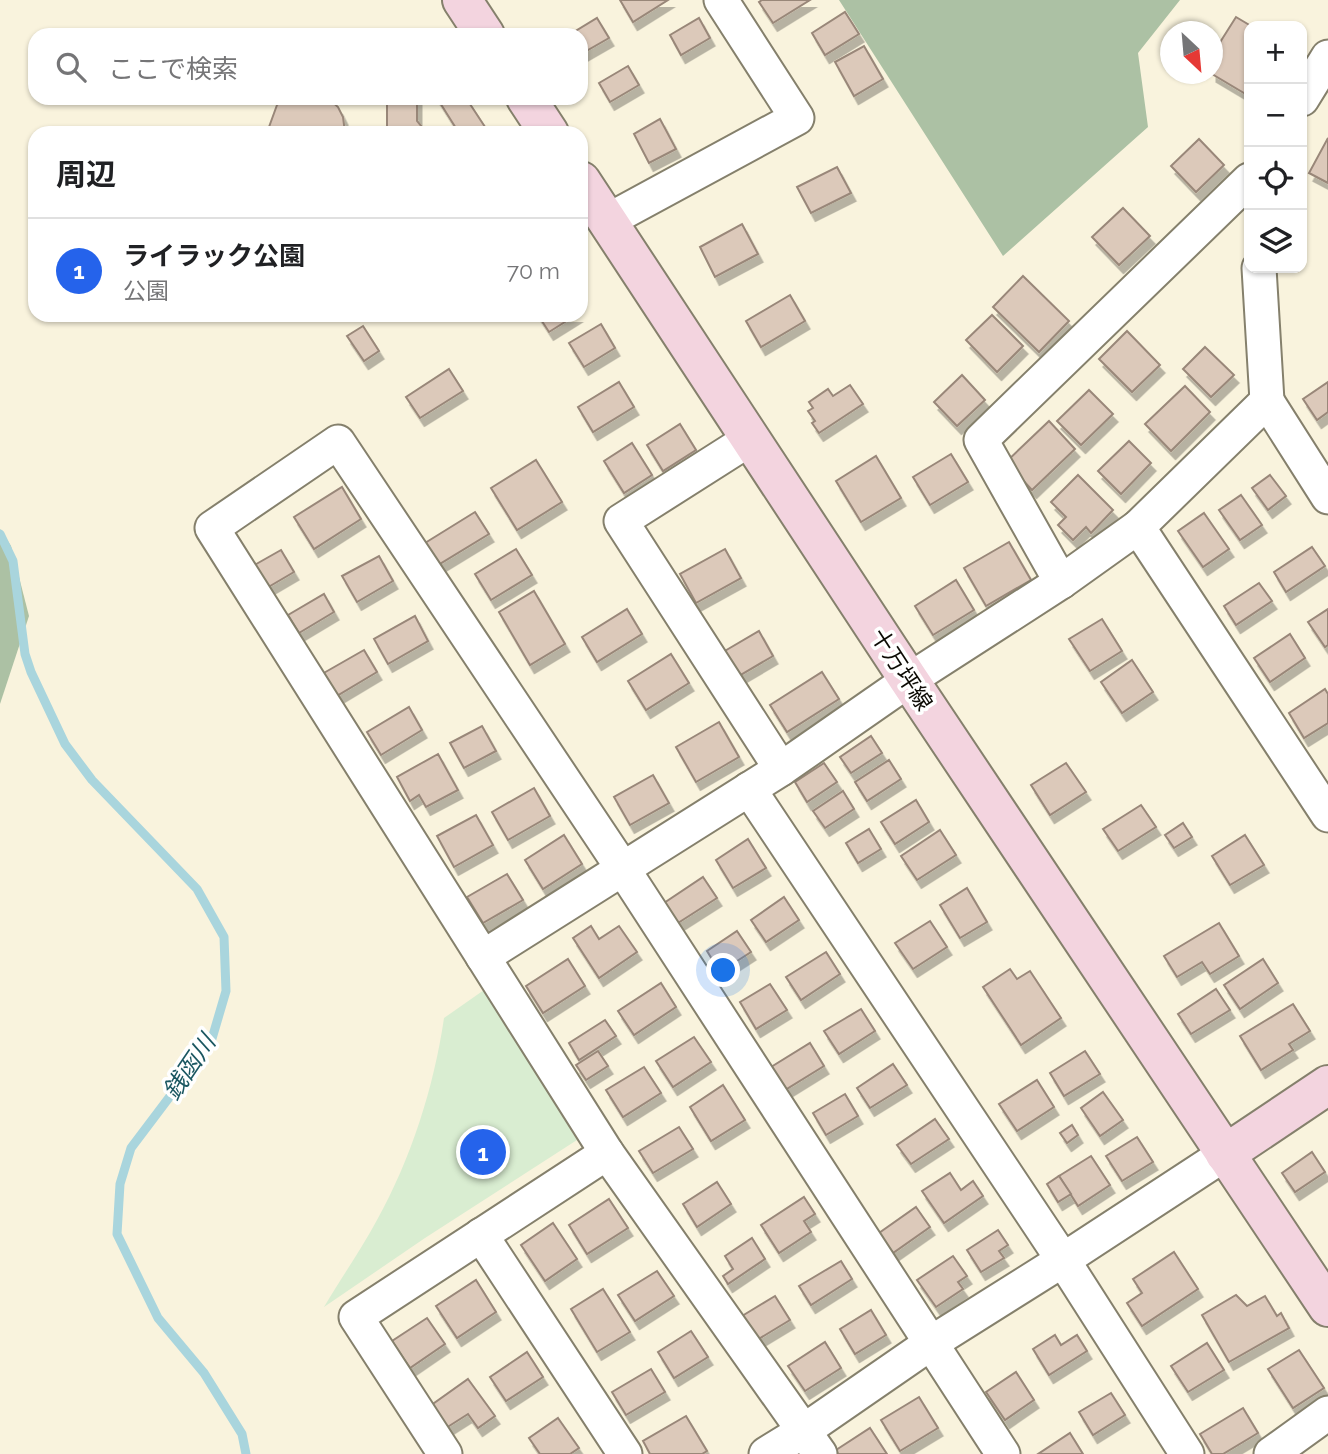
<!DOCTYPE html>
<html lang="ja">
<head>
<meta charset="utf-8">
<style>
	body { margin:0; font-family:Raleway,"Noto Sans JP",sans-serif; background:#f2f2f2; color:#202124 }
	.controls { position:absolute; right:21px; top:21px; display:grid; overflow:hidden; border-radius:14px; box-shadow:0 2px 5px #0004 }
	.controls button { width:63px; height:63px; display:grid; place-items:center; padding:0; border:0; border-bottom:2px solid #e0e0e0; background:#fff; color:#202124; font:35px sans-serif }
	.compass { position:absolute; left:1160px; top:21px; width:63px; height:63px; border-radius:50%; background:#fff; box-shadow:0 2px 5px #0004; rotate:154deg }
	.you { position:absolute; left:724px; top:971px; width:24px; height:24px; margin:-18px; border:5px solid #fff; border-radius:50%; background:#1a73e8; box-shadow:0 0 0 10px #1a73e833 }
	.badge { display:grid; place-items:center; width:46px; height:46px; border-radius:50%; background:#2563eb; color:#fff; font-size:23px; font-weight:700 }
	.pin { position:absolute; translate:-50% -50%; border:4px solid #fff; box-shadow:0 2px 7px #0006 }
	.list { margin:0; padding:0; list-style:none }
	h2 { display:flex; justify-content:space-between; align-items:center; height:91px; margin:0; padding:0 28px; font-size:30px }
	h2 small { font-size:23px; font-weight:400; color:#757577 }
	.list li { display:grid; grid-template-columns:46px 1fr auto; gap:21px; align-items:center; box-sizing:border-box; height:105px; padding:0 28px; border-top:2px solid #e0e0e0 }
	.list b { display:block; font-size:26px; white-space:nowrap }
	.list p { margin:0; font-size:23px; white-space:nowrap; color:#757577 }
	.list em { font-size:23px; font-style:normal; color:#757577 }
	.icon { flex:none; width:38px; height:38px; fill:none; stroke:currentColor; stroke-width:2; stroke-linecap:round; stroke-linejoin:round }
	.map { position:relative; flex:none; width:1328px; height:1454px; overflow:hidden }
	.search { position:absolute; background:#fff; box-shadow:0 2px 5px #0004; left:28px; top:28px; width:560px; height:77px; display:flex; align-items:center; gap:18px; box-sizing:border-box; padding:0 24px; border-radius:21px; color:#757577; font-size:26px }
	.panel { position:absolute; background:#fff; box-shadow:0 2px 5px #0004; left:28px; top:126px; width:560px; height:196px; border-radius:21px }
	.map>svg:first-child { display:block }
	.green { fill:#d9edd1 }
	.forest { fill:#acc1a4 }
	.lines { fill:none; stroke-linecap:round; stroke-linejoin:round }
	.stream { stroke:#a9d5dd; stroke-width:9 }
	.building { fill:#dcc9ba; stroke:#998779; stroke-width:2; filter:url(#shadow) }
	.street-casing { stroke:#85806c; stroke-width:37 }
	.secondary-casing { stroke:#85806c; stroke-width:42 }
	.street { stroke:#fff; stroke-width:33 }
	.secondary { stroke:#f3d4df; stroke-width:38 }
	.labels { text-anchor:middle; dominant-baseline:central; stroke-width:7; stroke-linejoin:round; paint-order:stroke }
	.street-label { font-size:23px; fill:#0d0b05; stroke:#fff }
	.water-label { font-size:24px; font-style:italic; fill:#1b5761; stroke:#fff }
</style>
</head>
<body>
<div class="map">
<svg width="1328" height="1454" viewBox="0 0 1328 1454">
	<defs>
		<filter id="shadow"><feDropShadow dx="4.5" dy="8" stdDeviation="0" flood-color="#0004"/></filter>
	</defs>
	<rect width="100%" height="100%" fill="#f9f3dd"/>
	<path class="green" d="M484,990L577,1140L425,1238L324,1307C341,1278 361,1250 377,1220C411,1159 434,1087 444,1018Z"/>
	<g class="forest">
		<path d="M839,0H1180L1138,53L1148,127L1003,256Z"/>
		<path d="M0,529L11,546L29,616L0,704Z"/>
	</g>
	<g class="lines">
		<path class="stream" d="M0,534L13,561L25,654L31,672L65,744L92,780L197,889L224,937L226,991L211,1042L131,1148L120,1184L117,1234L158,1318L204,1373L242,1434L246,1454"/>
	</g>
	<g class="building">
		<path d="M620,0H668L633,22Z"/>
		<path d="M762,0H810L773,23L759,2Z"/>
		<path d="M845,12L859,34L825,55L812,33Z"/>
		<path d="M1236,17L1251,26H1249V96L1212,74V55Z"/>
		<path d="M597,18L609,38L581,54V35H569Z"/>
		<path d="M699,18L710,38L681,55L670,35Z"/>
		<path d="M864,46L883,79L854,96L835,62Z"/>
		<path d="M628,66L639,85L610,102L599,83Z"/>
		<path d="M285,98H328L338,107L343,117L345,133H270L269,127L277,105Z"/>
		<path d="M387,98H417V121L427,133H387Z"/>
		<path d="M437,98H466L489,133H459Z"/>
		<path d="M660,119L676,149L649,163L634,134Z"/>
		<path d="M1328,138V183L1309,173Z"/>
		<path d="M1199,139L1224,165L1196,192L1171,166Z"/>
		<path d="M837,167L851,193L811,213L797,187Z"/>
		<path d="M1123,208L1150,236L1119,265L1092,237Z"/>
		<path d="M742,224L758,254L715,277L700,247Z"/>
		<path d="M1023,276L1069,321L1039,352L993,307Z"/>
		<path d="M790,295L805,321L761,347L746,321Z"/>
		<path d="M538,315H576L549,332Z"/>
		<path d="M992,315L1023,346L997,372L966,340Z"/>
		<path d="M601,324L615,348L584,367L569,343Z"/>
		<path d="M363,326L379,351L364,361L347,336Z"/>
		<path d="M1127,331L1160,365L1132,392L1099,359Z"/>
		<path d="M1205,347L1234,375L1211,397L1183,369Z"/>
		<path d="M449,369L463,391L420,418L406,397Z"/>
		<path d="M962,375L985,400L957,426L934,402Z"/>
		<path d="M619,382L634,407L593,432L578,407Z"/>
		<path d="M1328,382V412L1317,420L1303,399Z"/>
		<path d="M850,385L863,404L819,433L812,423L815,421L808,411L813,408L809,402L828,389L833,396Z"/>
		<path d="M1185,386L1210,412L1171,451L1145,424Z"/>
		<path d="M1089,390L1113,414L1081,445L1057,421Z"/>
		<path d="M1049,421L1075,449L1032,490L1006,462Z"/>
		<path d="M680,424L696,450L663,471L647,445Z"/>
		<path d="M1129,441L1151,463L1121,494L1098,471Z"/>
		<path d="M632,443L652,475L624,493L604,461Z"/>
		<path d="M951,454L968,482L930,505L913,477Z"/>
		<path d="M876,456L901,498L861,522L836,481Z"/>
		<path d="M536,460L562,502L517,530L491,488Z"/>
		<path d="M1078,475L1113,510L1091,533L1086,527L1073,540L1058,525L1066,517L1051,502Z"/>
		<path d="M1270,475L1286,496L1268,510L1252,488Z"/>
		<path d="M342,487L361,519L314,549L294,517Z"/>
		<path d="M1241,495L1262,525L1240,540L1219,510Z"/>
		<path d="M475,512L489,534L438,565L425,543Z"/>
		<path d="M1204,513L1229,549L1203,567L1178,531Z"/>
		<path d="M1009,542L1031,580L986,606L964,568Z"/>
		<path d="M1312,547L1325,566L1286,592L1274,572Z"/>
		<path d="M516,549L532,575L491,600L475,574Z"/>
		<path d="M725,549L741,578L696,603L680,574Z"/>
		<path d="M281,550L294,572L265,589L251,567Z"/>
		<path d="M379,556L393,581L357,602L342,576Z"/>
		<path d="M956,580L974,610L933,635L915,606Z"/>
		<path d="M1259,583L1272,601L1236,625L1224,606Z"/>
		<path d="M534,591L565,644L530,665L499,612Z"/>
		<path d="M324,594L334,612L299,633L288,615Z"/>
		<path d="M627,609L642,634L597,662L582,637Z"/>
		<path d="M1328,609V645L1325,647L1308,622Z"/>
		<path d="M415,616L428,641L388,664L374,639Z"/>
		<path d="M1102,619L1122,651L1090,671L1069,639Z"/>
		<path d="M759,631L773,656L737,677L723,652Z"/>
		<path d="M1290,634L1305,658L1270,682L1254,658Z"/>
		<path d="M364,650L377,672L335,697L322,674Z"/>
		<path d="M671,654L689,683L646,710L628,681Z"/>
		<path d="M1132,660L1153,692L1122,713L1101,682Z"/>
		<path d="M822,672L839,699L787,732L770,705Z"/>
		<path d="M1325,689L1328,694V723L1304,738L1289,713Z"/>
		<path d="M409,707L422,730L381,755L367,732Z"/>
		<path d="M719,722L739,757L696,782L676,747Z"/>
		<path d="M482,726L496,751L464,768L450,743Z"/>
		<path d="M871,736L882,753L851,773L840,757Z"/>
		<path d="M438,754L458,790L426,807L419,795L410,801L397,777Z"/>
		<path d="M889,760L901,779L867,801L855,782Z"/>
		<path d="M824,763L837,782L807,802L795,782Z"/>
		<path d="M1066,763L1086,792L1050,815L1031,785Z"/>
		<path d="M653,775L669,803L630,825L614,797Z"/>
		<path d="M534,788L550,816L508,840L492,812Z"/>
		<path d="M843,791L854,809L825,828L813,811Z"/>
		<path d="M916,800L929,822L895,844L881,822Z"/>
		<path d="M1141,805L1156,827L1118,851L1103,829Z"/>
		<path d="M476,815L493,845L454,867L437,836Z"/>
		<path d="M1183,823L1192,837L1174,848L1165,835Z"/>
		<path d="M869,829L881,849L858,863L846,843Z"/>
		<path d="M940,830L956,855L917,880L901,856Z"/>
		<path d="M564,835L582,864L543,889L525,860Z"/>
		<path d="M1245,835L1264,865L1230,885L1212,856Z"/>
		<path d="M748,839L766,868L733,888L716,860Z"/>
		<path d="M507,874L523,900L483,923L467,897Z"/>
		<path d="M703,877L717,898L678,923L664,903Z"/>
		<path d="M967,888L987,922L960,938L940,905Z"/>
		<path d="M784,897L799,920L766,942L751,920Z"/>
		<path d="M930,921L947,947L913,969L895,943Z"/>
		<path d="M1219,923L1239,956L1210,974L1202,962L1177,977L1164,956Z"/>
		<path d="M591,926L599,939L619,926L637,952L599,978L573,938Z"/>
		<path d="M737,931L751,952L720,972L707,951Z"/>
		<path d="M826,952L840,974L801,1000L786,977Z"/>
		<path d="M568,959L585,986L543,1013L526,986Z"/>
		<path d="M1263,959L1278,983L1240,1009L1224,985Z"/>
		<path d="M1010,969L1017,979L1030,971L1061,1018L1021,1045L983,987Z"/>
		<path d="M661,983L676,1007L634,1035L618,1011Z"/>
		<path d="M770,984L787,1010L756,1029L740,1002Z"/>
		<path d="M1216,989L1230,1010L1191,1034L1178,1014Z"/>
		<path d="M1293,1004L1310,1031L1289,1044L1293,1050L1261,1070L1240,1036Z"/>
		<path d="M861,1009L875,1031L839,1054L824,1031Z"/>
		<path d="M605,1020L616,1036L579,1060L569,1043Z"/>
		<path d="M694,1037L711,1062L673,1087L656,1061Z"/>
		<path d="M810,1043L824,1066L785,1090L771,1067Z"/>
		<path d="M598,1051L608,1066L586,1080L576,1065Z"/>
		<path d="M1085,1051L1100,1074L1064,1096L1050,1073Z"/>
		<path d="M893,1064L907,1085L870,1108L857,1088Z"/>
		<path d="M644,1067L661,1093L623,1117L606,1090Z"/>
		<path d="M1037,1080L1054,1107L1017,1131L999,1104Z"/>
		<path d="M723,1085L745,1120L711,1141L690,1107Z"/>
		<path d="M1103,1092L1123,1120L1100,1136L1081,1108Z"/>
		<path d="M845,1094L858,1116L826,1135L813,1113Z"/>
		<path d="M935,1119L949,1139L911,1164L897,1145Z"/>
		<path d="M1072,1125L1078,1135L1067,1143L1060,1133Z"/>
		<path d="M679,1127L693,1149L653,1173L639,1151Z"/>
		<path d="M1137,1137L1153,1162L1122,1181L1106,1156Z"/>
		<path d="M1312,1152L1325,1172L1295,1192L1282,1173Z"/>
		<path d="M1091,1156L1110,1185L1078,1206L1059,1176Z"/>
		<path d="M950,1173L961,1190L973,1181L983,1196L944,1223L922,1191Z"/>
		<path d="M1059,1176L1071,1194L1058,1202L1047,1184Z"/>
		<path d="M717,1182L731,1204L697,1227L683,1204Z"/>
		<path d="M804,1197L815,1214L804,1221L811,1232L779,1253L761,1225Z"/>
		<path d="M609,1199L628,1228L587,1254L569,1225Z"/>
		<path d="M916,1207L930,1227L893,1253L879,1233Z"/>
		<path d="M553,1223L577,1259L545,1281L521,1245Z"/>
		<path d="M998,1230L1008,1245L999,1251L1004,1258L981,1272L967,1250Z"/>
		<path d="M752,1238L765,1259L728,1284L723,1276L733,1269L725,1256Z"/>
		<path d="M1174,1252L1198,1289L1142,1326L1127,1303L1142,1293L1133,1279Z"/>
		<path d="M953,1256L967,1276L958,1282L963,1289L936,1307L917,1280Z"/>
		<path d="M841,1261L852,1279L811,1305L799,1286Z"/>
		<path d="M657,1271L674,1296L635,1321L618,1295Z"/>
		<path d="M476,1280L496,1312L457,1338L436,1306Z"/>
		<path d="M603,1289L630,1332L597,1352L571,1309Z"/>
		<path d="M1236,1295L1247,1306L1265,1296L1277,1316L1281,1313L1289,1328L1229,1362L1202,1315Z"/>
		<path d="M775,1296L790,1320L757,1340L742,1316Z"/>
		<path d="M871,1310L886,1335L855,1354L840,1329Z"/>
		<path d="M427,1318L445,1344L410,1368L392,1341Z"/>
		<path d="M691,1331L708,1357L674,1378L658,1352Z"/>
		<path d="M1055,1335L1061,1345L1077,1335L1087,1351L1049,1375L1033,1349Z"/>
		<path d="M825,1342L841,1368L805,1391L788,1366Z"/>
		<path d="M1207,1343L1224,1370L1188,1392L1171,1366Z"/>
		<path d="M1299,1350L1324,1388L1293,1408L1268,1369Z"/>
		<path d="M527,1352L543,1377L506,1401L490,1377Z"/>
		<path d="M651,1369L665,1392L626,1415L612,1392Z"/>
		<path d="M1016,1372L1034,1400L1005,1420L986,1392Z"/>
		<path d="M468,1379L495,1416L478,1428L468,1414L446,1428L430,1406Z"/>
		<path d="M1111,1393L1125,1415L1093,1435L1079,1412Z"/>
		<path d="M919,1397L938,1428L900,1451L881,1420Z"/>
		<path d="M1243,1408L1258,1433L1223,1454H1212L1200,1434Z"/>
		<path d="M686,1416L707,1451L702,1454H650L643,1441Z"/>
		<path d="M558,1418L579,1448L570,1454H540L529,1438Z"/>
		<path d="M870,1428L887,1454H838L836,1450Z"/>
		<path d="M1070,1433L1083,1454H1038Z"/>
	</g>
	<g class="lines">
		<defs>
			<g id="street">
				<path d="M1302,99L1328,57"/>
				<path d="M607,221L797,118L721,0"/>
				<path d="M1259,268L1267,401"/>
				<path d="M750,439L621,521L781,769"/>
				<path d="M1138,527L1328,815"/>
				<path d="M1061,582L981,440L1249,180"/>
				<path d="M749,789L1063,1260L1187,1454"/>
				<path d="M483,957L781,769L909,680L1061,582L1138,527L1267,401L1328,497"/>
				<path d="M481,1235L625,1454"/>
				<path d="M445,1454L356,1317L607,1153"/>
				<path d="M766,1454L805,1430L931,1343L1063,1260L1225,1154"/>
				<path d="M820,1454L607,1153L212,528L338,442L623,869L1003,1454"/>
				<path d="M1271,1454L1328,1413"/>
			</g>
			<g id="secondary">
				<path d="M462,0L485,35"/>
				<path d="M526,98L549,133"/>
				<path d="M581,181L909,680L1328,1307"/>
				<path d="M1225,1154L1328,1085"/>
			</g>
		</defs>
		<use href="#street" class="street-casing"/>
		<use href="#secondary" class="secondary-casing"/>
		<use href="#street" class="street"/>
		<use href="#secondary" class="secondary"/>
	</g>
	<g class="labels">
		<g class="street-label">
			<text transform="translate(902 669) rotate(57)">十万坪線</text>
		</g>
		<g class="water-label">
			<text transform="translate(189 1067) rotate(-56)">銭函川</text>
		</g>
	</g>
</svg>
<div class="controls">
<button>+</button>
<button>−</button>
<button><svg class="icon" aria-label="locate" viewBox="0 0 24 24"><circle cx="12" cy="12" r="6"/><path d="M12 2v4M12 18v4M2 12h4M18 12h4"/></svg></button>
<button><svg class="icon" aria-label="layers" viewBox="0 0 24 24"><path d="M12 4l9 5-9 5-9-5zM3 14l9 5 9-5"/></svg></button>
</div>
<svg class="compass" viewBox="-18 -18 36 36"><path d="M0-13l5 13h-10z" fill="#e53935"/><path d="M0 13l5-13h-10z" fill="#757577"/></svg>
<div class="you"></div>
<div class="pin badge" style="left:483px;top:1152px">1</div>
<div class="search"><svg class="icon" aria-label="search" viewBox="0 0 24 24"><circle cx="10" cy="10" r="6"/><path d="M15 15l6 6"/></svg>ここで検索</div>
<section class="panel">
<h2>周辺<small></small></h2>
<ul class="list">
<li><span class="badge">1</span><div><b>ライラック公園</b><p>公園</p></div><em>70 m</em></li>
</ul>
</section>
</div>
</body>
</html>
